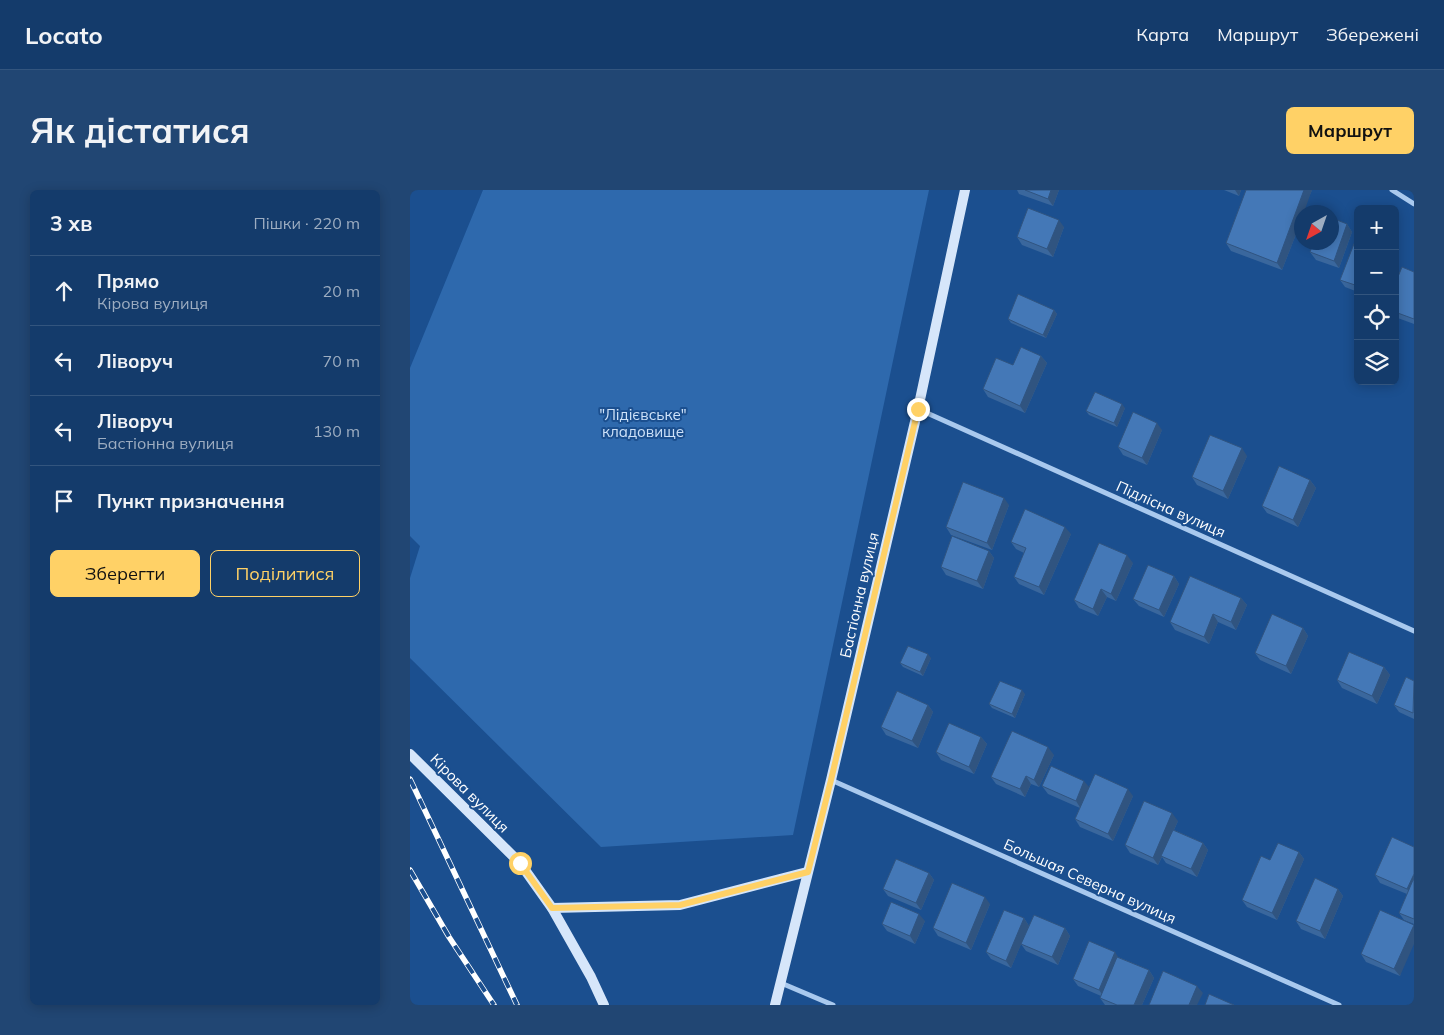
<!DOCTYPE html>
<html lang="uk">
<head>
<meta charset="utf-8">
<style>
	body { margin:0; font-family:Mulish,sans-serif; background:#214673; color:#f1f3f6 }
	.controls { position:absolute; right:15px; top:15px; display:grid; overflow:hidden; border-radius:8px; box-shadow:0 2px 12px #0003 }
	.controls button { width:45px; height:45px; display:grid; place-items:center; padding:0; border:0; border-bottom:1px solid #33557e; background:#143b6b; color:#f1f3f6; font:25px sans-serif }
	.compass { position:absolute; left:884px; top:15px; width:45px; height:45px; border-radius:50%; background:#143b6b; box-shadow:0 2px 12px #0003; rotate:220deg }
	.stop { position:absolute; width:15px; height:15px; margin:-11px; border:4px solid #ffd166; border-radius:50%; background:#fff }
	.stop.end { background:#ffd166; border-color:#fff; box-shadow:0 1px 5px #0008 }
	.list { margin:0; padding:0; list-style:none }
	h2 { display:flex; justify-content:space-between; align-items:center; height:65px; margin:0; padding:0 20px; font-size:21px }
	h2 small { font-size:16px; font-weight:400; color:#9dadc1 }
	.list li { display:grid; grid-template-columns:32px 1fr auto; gap:15px; align-items:center; box-sizing:border-box; height:70px; padding:0 20px; border-top:1px solid #33557e }
	.list b { display:block; font-size:19px; white-space:nowrap }
	.list p { margin:0; font-size:16px; white-space:nowrap; color:#9dadc1 }
	.list em { font-size:16px; font-style:normal; color:#9dadc1 }
	.actions { display:flex; gap:10px; padding:15px 20px }
	.actions a { flex:1; padding:11px 0; border:1px solid #ffd166; border-radius:8px; text-align:center; font-size:18px; color:#ffd166 }
	.actions .main { background:#ffd166; color:#111 }
	.icon { flex:none; width:28px; height:28px; fill:none; stroke:currentColor; stroke-width:2; stroke-linecap:round; stroke-linejoin:round }
	.map { position:relative; flex:none; width:1004px; height:815px; overflow:hidden; border-radius:8px }
	header { display:flex; align-items:center; gap:30px; box-sizing:border-box; height:70px; padding:0 25px; background:#143b6b; border-bottom:1px solid #33557e }
	header strong { font-size:24px }
	nav { display:flex; gap:28px; margin-inline-start:auto; font-size:18px }
	.intro { display:flex; align-items:center; justify-content:space-between; box-sizing:border-box; height:120px; padding:0 30px }
	h1 { margin:0; font-size:35px }
	.button { padding:12px 22px; border-radius:8px; background:#ffd166; color:#111; font-size:18px; font-weight:700 }
	main { display:flex; gap:30px; padding:0 30px }
	aside { flex:1; background:#143b6b; border-radius:8px; box-shadow:0 2px 12px #0003 }
	.map>svg:first-child { display:block }
	.green { fill:#2e69ad }
	.lines { fill:none; stroke-linecap:round; stroke-linejoin:round }
	.minor { stroke:#a9c9ee; stroke-width:5 }
	.secondary { stroke:#d6e6fa; stroke-width:10 }
	.rail-casing { stroke:#fff; stroke-width:5.5 }
	.rail { stroke:#1b4f8f; stroke-width:4; stroke-dasharray:11; stroke-linecap:butt }
	.wall { fill:#3a679d }
	.shaded-wall { fill:#305480 }
	.building { fill:#4478b7; stroke:#305480 }
	.route { stroke:#ffd166; stroke-width:6 }
	.labels { text-anchor:middle; dominant-baseline:central; stroke-width:4; stroke-linejoin:round; paint-order:stroke }
	.park-label { font-size:15px; fill:#cfe3fa; stroke:#1b4f8f }
	.street-label { font-size:15px; fill:#fff; stroke:#1b4f8f }
</style>
</head>
<body>
<header>
<strong>Locato</strong>
<nav><a>Карта</a><a>Маршрут</a><a>Збережені</a></nav>
</header>
<div class="intro"><h1>Як дістатися</h1><a class="button">Маршрут</a></div>
<main>
<aside>
<h2>3 хв<small>Пішки · 220 m</small></h2>
<ul class="list">
<li><svg class="icon" aria-label="ahead" viewBox="0 0 24 24"><path d="M12 20V5M6 11l6-6 6 6"/></svg><div><b>Прямо</b><p>Кірова вулиця</p></div><em>20 m</em></li>
<li><svg class="icon" aria-label="left" viewBox="0 0 24 24"><path d="M17 20v-9H6M10 6l-5 5 5 5"/></svg><div><b>Ліворуч</b></div><em>70 m</em></li>
<li><svg class="icon" aria-label="left" viewBox="0 0 24 24"><path d="M17 20v-9H6M10 6l-5 5 5 5"/></svg><div><b>Ліворуч</b><p>Бастіонна вулиця</p></div><em>130 m</em></li>
<li><svg class="icon" aria-label="arrive" viewBox="0 0 24 24"><path d="M6 21V4h12l-3 4 3 4H6"/></svg><div><b>Пункт призначення</b></div></li>
</ul>
<div class="actions"><a class="main">Зберегти</a><a>Поділитися</a></div>
</aside>
<div class="map">
<svg width="1004" height="815" viewBox="0 0 1004 815">
	<rect width="100%" height="100%" fill="#1b4f8f"/>
	<path class="green" d="M73,0H519L383,645L191,657L0,468V388L10,356L0,346V178Z"/>
	<g class="lines">
		<g class="minor">
			<path d="M982,0L1004,14"/>
			<path d="M508,219L1004,441"/>
			<path d="M421,590L929,815"/>
			<path d="M371,793L423,815"/>
		</g>
		<g class="secondary">
			<path d="M0,564L110,673L142,718L181,787L194,815"/>
			<path d="M142,718L270,715L397,682"/>
			<path d="M365,815L421,590L508,219L555,0"/>
		</g>
		<defs>
			<g id="rail">
				<path d="M0,589L107,815"/>
				<path d="M0,680L39,747L84,815"/>
			</g>
		</defs>
		<use href="#rail" class="rail-casing"/>
		<use href="#rail" class="rail"/>
	</g>
	<g class="wall">
		<path d="M607,0H649L643,16L609,4Z"/>
		<path d="M814,0H831L829,6Z"/>
		<path d="M902,0L892,22V29L872,80L821,61L816,53Z"/>
		<path d="M937,34L942,42L929,78L906,70L900,62Z"/>
		<path d="M654,37L643,67L612,55L607,47Z"/>
		<path d="M948,47V102L935,97L930,90Z"/>
		<path d="M1004,82V134L985,127V94Z"/>
		<path d="M644,120L647,124L636,148L601,133L598,129Z"/>
		<path d="M631,166L637,173L615,223L578,207L573,199L603,175Z"/>
		<path d="M715,218L707,237L679,225L676,221Z"/>
		<path d="M752,240L737,275L713,265L708,257Z"/>
		<path d="M837,266L818,309L787,295L782,287Z"/>
		<path d="M900,290L906,298L888,337L857,323L852,316Z"/>
		<path d="M599,315L582,360L541,345L536,337Z"/>
		<path d="M661,344L634,405L609,394L604,387L614,363L606,359L601,352Z"/>
		<path d="M579,361L584,368L573,399L536,385L531,377Z"/>
		<path d="M723,373L706,411L697,407L688,426L669,418L664,410Z"/>
		<path d="M764,386L769,394L754,427L729,416L723,409Z"/>
		<path d="M831,408L837,415L826,440L808,432L799,454L765,440L760,432Z"/>
		<path d="M893,438L898,446L881,484L850,470L845,463Z"/>
		<path d="M521,468L513,486L493,477L490,473Z"/>
		<path d="M974,477L980,485L967,514L932,498L927,490Z"/>
		<path d="M1004,491V529L989,522L984,515Z"/>
		<path d="M615,504L605,528L582,518L579,514Z"/>
		<path d="M518,515L523,522L508,558L476,545L471,537Z"/>
		<path d="M571,547L577,554L564,584L531,570L526,562Z"/>
		<path d="M644,565L629,597L621,594L615,607L586,594L581,587Z"/>
		<path d="M632,596L679,597L723,606L703,651L670,637L665,629L670,618L638,604Z"/>
		<path d="M768,631L764,640L793,653L798,660L787,687L756,673L752,667L748,675L720,663L715,655Z"/>
		<path d="M1004,657V734L994,730L989,723L997,704L970,693L965,685Z"/>
		<path d="M889,662L894,669L867,730L837,717L832,710Z"/>
		<path d="M519,683L524,690L511,720L478,706L473,699Z"/>
		<path d="M928,699L933,706L915,749L891,739L886,731Z"/>
		<path d="M580,714L561,760L528,746L523,738Z"/>
		<path d="M614,728L619,736L655,738L660,746L648,775L616,761L611,754L601,778L581,769L576,762Z"/>
		<path d="M515,731L505,754L477,741L472,734Z"/>
		<path d="M1004,735L990,786L956,772L951,764Z"/>
		<path d="M708,767L739,780L744,788L732,815H695L690,808L691,806L668,796L663,789Z"/>
	</g>
	<g class="shaded-wall">
		<path d="M641,0H649L643,16L638,9Z"/>
		<path d="M825,0H831L829,6Z"/>
		<path d="M894,0H902L894,22H892V29L872,80L867,73Z"/>
		<path d="M649,30L654,37L643,67L637,59Z"/>
		<path d="M937,34L942,42L929,78L924,71Z"/>
		<path d="M644,120L647,124L636,148L633,145Z"/>
		<path d="M631,166L637,173L615,223L610,216Z"/>
		<path d="M712,214L715,218L707,237L704,233Z"/>
		<path d="M747,233L752,240L737,275L732,268Z"/>
		<path d="M832,258L837,266L818,309L813,301Z"/>
		<path d="M900,290L906,298L888,337L883,330Z"/>
		<path d="M594,308L599,315L582,360L577,353Z"/>
		<path d="M655,337L661,344L634,405L629,397Z"/>
		<path d="M579,361L584,368L573,399L567,391Z"/>
		<path d="M717,365L723,373L706,411L701,404Z"/>
		<path d="M764,386L769,394L754,427L749,420Z"/>
		<path d="M691,399L697,407L688,426L683,419Z"/>
		<path d="M831,408L837,415L826,440L821,432Z"/>
		<path d="M803,424L808,432L799,454L794,447Z"/>
		<path d="M893,438L898,446L881,484L876,476Z"/>
		<path d="M518,464L521,468L513,486L510,482Z"/>
		<path d="M974,477L980,485L967,514L962,506Z"/>
		<path d="M612,500L615,504L605,528L602,524Z"/>
		<path d="M518,515L523,522L508,558L502,551Z"/>
		<path d="M571,547L577,554L564,584L559,577Z"/>
		<path d="M638,557L644,565L629,597L624,590Z"/>
		<path d="M616,586L621,594L615,607L610,599Z"/>
		<path d="M674,591L680,598L671,619L666,611Z"/>
		<path d="M718,599L723,606L703,651L698,644Z"/>
		<path d="M762,623L768,631L748,675L743,668Z"/>
		<path d="M793,653L798,660L787,687L781,679Z"/>
		<path d="M889,662L894,669L867,730L862,723Z"/>
		<path d="M519,683L524,690L511,720L506,713Z"/>
		<path d="M1004,684V703L1002,707L997,699Z"/>
		<path d="M928,699L933,706L915,749L910,741Z"/>
		<path d="M575,707L580,714L561,760L556,753Z"/>
		<path d="M509,724L515,731L505,754L500,746Z"/>
		<path d="M614,728L619,736L601,778L596,771Z"/>
		<path d="M1004,735V754L990,786L984,779Z"/>
		<path d="M655,738L660,746L648,775L642,767Z"/>
		<path d="M705,762L710,770L694,807L689,800Z"/>
		<path d="M739,780L744,788L732,815H724Z"/>
		<path d="M787,796L793,803L787,815H779Z"/>
	</g>
	<g class="building">
		<path d="M615,0H641L638,9Z"/>
		<path d="M836,0H894L867,73L816,53Z"/>
		<path d="M618,18L649,30L637,59L607,47Z"/>
		<path d="M922,28L937,34L924,71L900,62L904,52H922Z"/>
		<path d="M947,46L948,47V96L930,90Z"/>
		<path d="M992,77L1004,82V129L985,122V94Z"/>
		<path d="M608,104L644,120L633,145L598,129Z"/>
		<path d="M611,157L631,166L610,216L573,199L586,168L603,175Z"/>
		<path d="M685,202L712,214L704,233L676,221Z"/>
		<path d="M723,222L747,233L732,268L708,257Z"/>
		<path d="M800,245L832,258L813,301L782,287Z"/>
		<path d="M869,276L900,290L883,330L852,316Z"/>
		<path d="M553,292L594,308L577,353L536,337Z"/>
		<path d="M615,319L655,337L629,397L604,387L616,358L601,352Z"/>
		<path d="M542,346L579,361L567,391L531,377Z"/>
		<path d="M689,353L717,365L701,404L691,399L683,419L664,410Z"/>
		<path d="M738,375L764,386L749,420L723,409Z"/>
		<path d="M780,386L831,408L821,432L803,424L794,447L760,432Z"/>
		<path d="M862,424L893,438L876,476L845,463Z"/>
		<path d="M498,456L518,464L510,482L490,473Z"/>
		<path d="M939,462L974,477L962,506L927,490Z"/>
		<path d="M996,487L1004,491L1003,523L984,515Z"/>
		<path d="M590,491L612,500L602,524L579,514Z"/>
		<path d="M487,501L518,515L502,551L471,537Z"/>
		<path d="M539,533L571,547L559,577L526,562Z"/>
		<path d="M602,541L638,557L624,590L616,586L610,599L581,587Z"/>
		<path d="M641,576L674,591L666,611L632,596Z"/>
		<path d="M685,584L718,599L698,644L665,629Z"/>
		<path d="M734,611L762,623L743,668L715,655Z"/>
		<path d="M763,640L793,653L781,679L751,666Z"/>
		<path d="M982,647L1004,657V684L997,699L965,685Z"/>
		<path d="M868,653L889,662L862,723L832,710L851,666L860,670Z"/>
		<path d="M486,669L519,683L506,713L473,699Z"/>
		<path d="M905,688L928,699L910,741L886,731Z"/>
		<path d="M1003,690H1004V729L989,723Z"/>
		<path d="M542,693L575,707L556,753L523,738Z"/>
		<path d="M481,712L509,724L500,746L472,734Z"/>
		<path d="M594,720L614,728L596,771L576,762Z"/>
		<path d="M970,720L1004,735L984,779L951,764Z"/>
		<path d="M624,725L655,738L642,767L611,754Z"/>
		<path d="M679,751L705,762L689,800L663,789Z"/>
		<path d="M707,767L739,780L724,815H707L690,808Z"/>
		<path d="M753,781L787,796L779,815H739Z"/>
		<path d="M799,804L824,815H795Z"/>
	</g>
	<g class="lines">
		<path class="route" d="M110,673L142,718L270,715L398,682L421,590L508,219"/>
	</g>
	<g class="labels">
		<g class="park-label">
			<text x="233" y="224">"Лідієвське"<tspan x="233" dy="17">кладовище</tspan></text>
		</g>
		<g class="street-label">
			<text transform="translate(761 319) rotate(24)">Підлісна вулиця</text>
			<text transform="translate(449 405) rotate(-77)">Бастіонна вулиця</text>
			<text transform="translate(60 603) rotate(45)">Кірова вулиця</text>
			<text transform="translate(680 691) rotate(24)">Большая Северна вулиця</text>
		</g>
	</g>
</svg>
<div class="controls">
<button>+</button>
<button>−</button>
<button><svg class="icon" aria-label="locate" viewBox="0 0 24 24"><circle cx="12" cy="12" r="6"/><path d="M12 2v4M12 18v4M2 12h4M18 12h4"/></svg></button>
<button><svg class="icon" aria-label="layers" viewBox="0 0 24 24"><path d="M12 4l9 5-9 5-9-5zM3 14l9 5 9-5"/></svg></button>
</div>
<svg class="compass" viewBox="-18 -18 36 36"><path d="M0-13l5 13h-10z" fill="#e53935"/><path d="M0 13l5-13h-10z" fill="#9dadc1"/></svg>
<div class="stop" style="left:110px;top:673px"></div>
<div class="stop end" style="left:508px;top:219px"></div>
</div>
</main>
</body>
</html>
